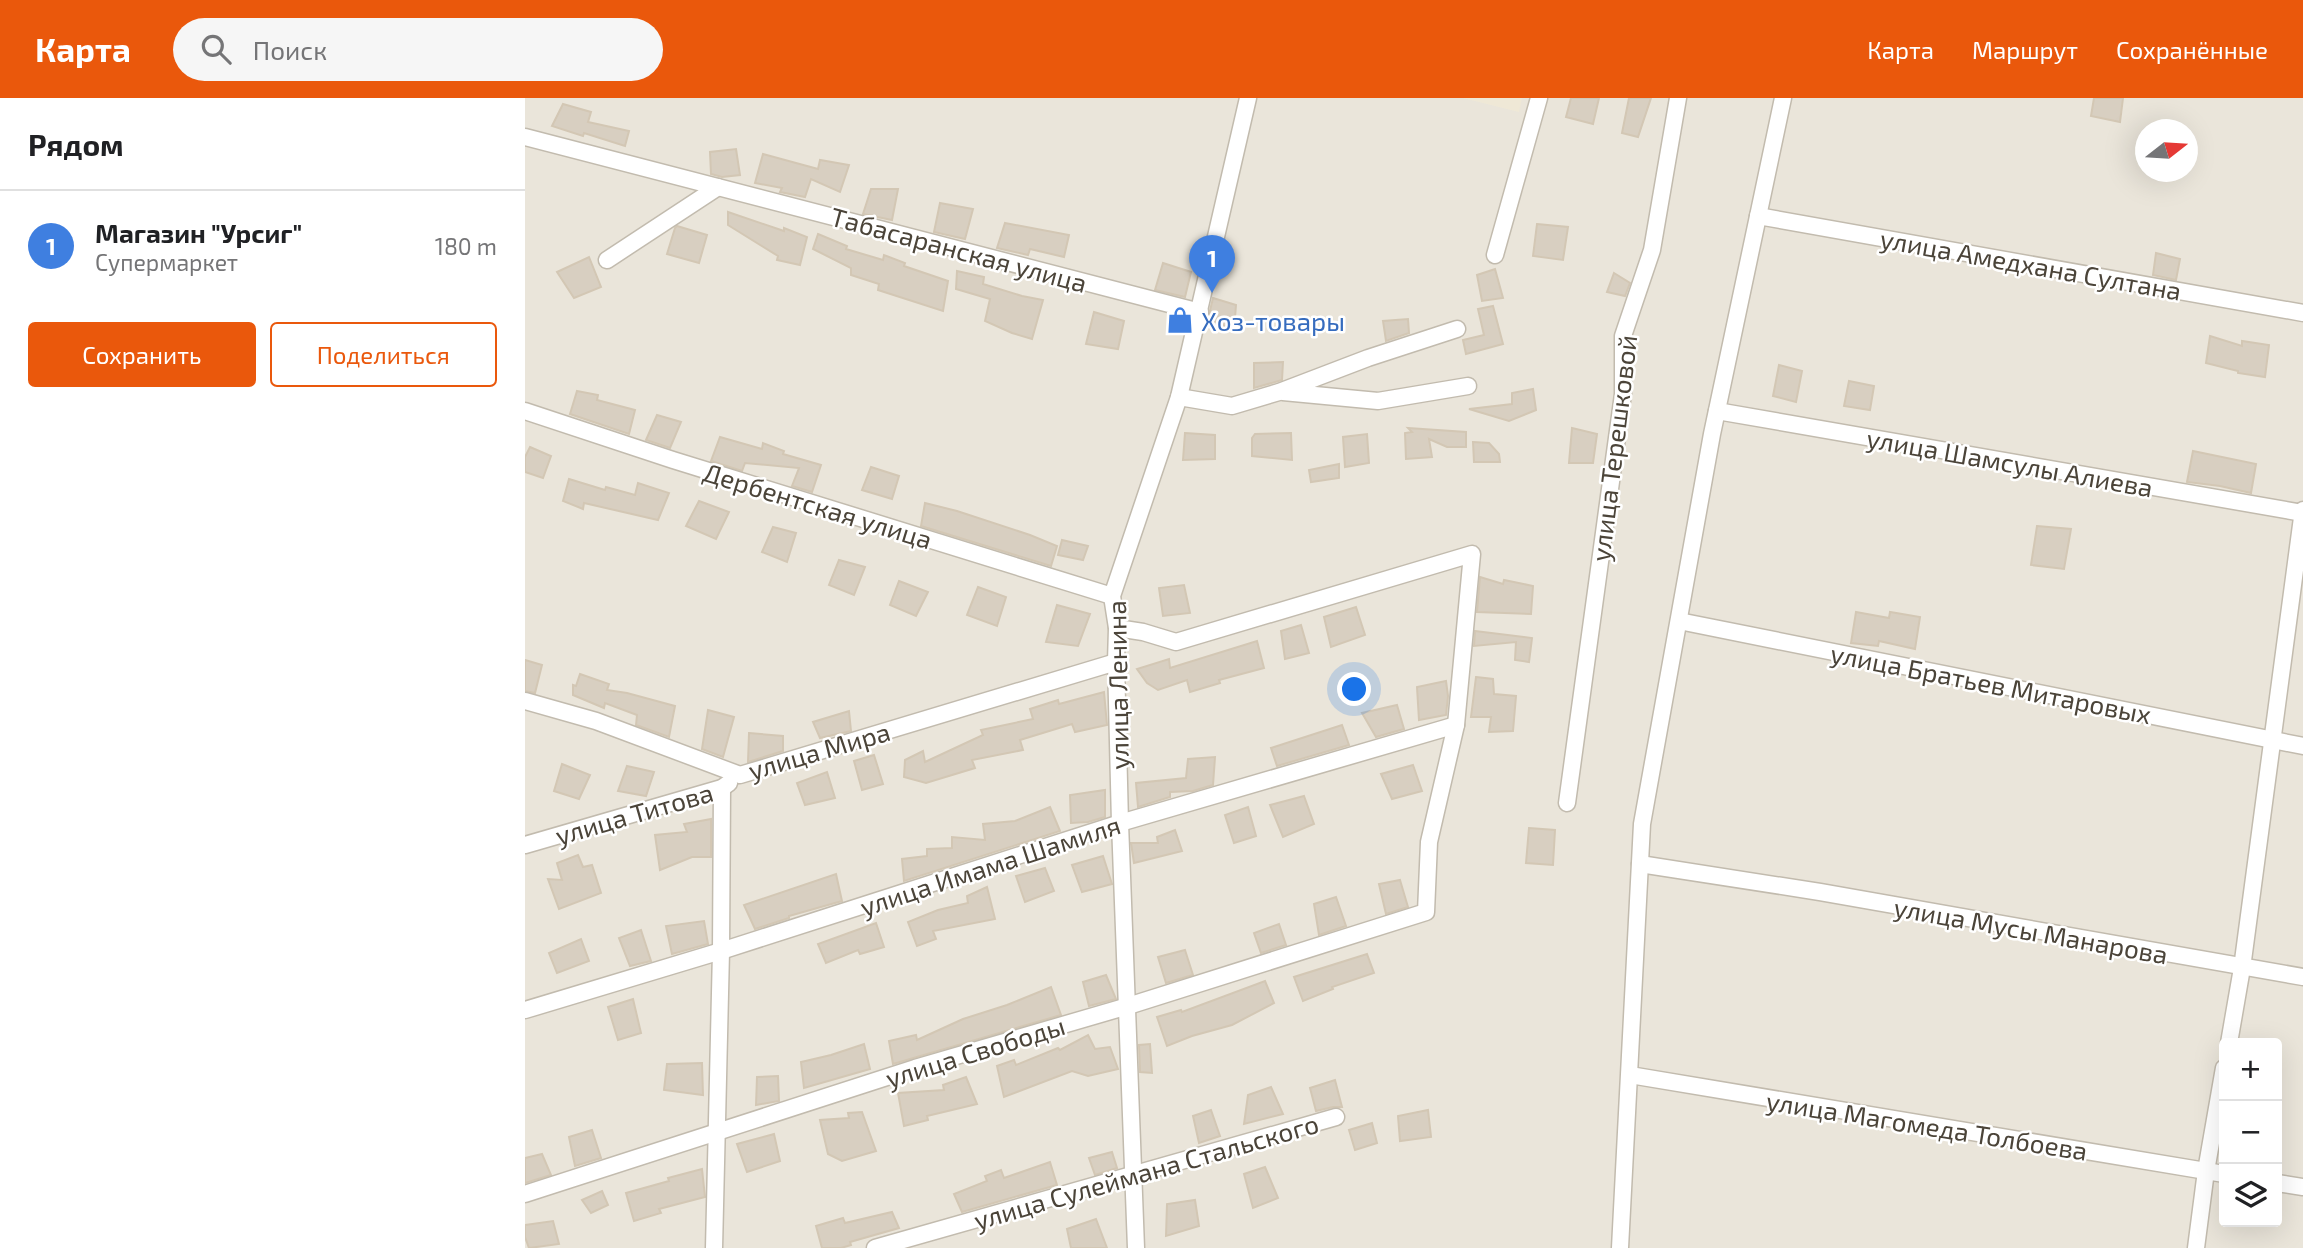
<!DOCTYPE html>
<html lang="ru">
<head>
<meta charset="utf-8">
<style>
	body { margin:0; font-family:"Exo 2",sans-serif; background:#f6f6f6; color:#202124 }
	.controls { position:absolute; right:21px; bottom:21px; display:grid; overflow:hidden; border-radius:7px; box-shadow:0 7px 28px #0002 }
	.controls button { width:63px; height:63px; display:grid; place-items:center; padding:0; border:0; border-bottom:2px solid #e0e0e0; background:#fff; color:#202124; font:35px sans-serif }
	.compass { position:absolute; left:1610px; top:21px; width:63px; height:63px; border-radius:50%; background:#fff; box-shadow:0 7px 28px #0002; rotate:73deg }
	.you { position:absolute; left:830px; top:592px; width:24px; height:24px; margin:-18px; border:5px solid #fff; border-radius:50%; background:#1a73e8; box-shadow:0 0 0 10px #1a73e833 }
	.badge { display:grid; place-items:center; width:46px; height:46px; border-radius:50%; background:#ea580c; color:#fff; font-size:23px; font-weight:700 }
	.pin { position:absolute; translate:-50% -58px; filter:drop-shadow(0 2px 4px #0008) }
	.pin::after { content:''; position:absolute; top:37px; width:24px; height:21px; background:inherit; clip-path:polygon(0 0,100% 0,50% 100%) }
	.list { margin:0; padding:0; list-style:none }
	h2 { display:flex; justify-content:space-between; align-items:center; height:91px; margin:0; padding:0 28px; font-size:30px }
	h2 small { font-size:23px; font-weight:400; color:#757577 }
	.list li { display:grid; grid-template-columns:46px 1fr auto; gap:21px; align-items:center; box-sizing:border-box; height:112px; padding:0 28px; border-top:2px solid #e0e0e0 }
	.list b { display:block; font-size:26px; white-space:nowrap }
	.list p { margin:0; font-size:23px; white-space:nowrap; color:#757577 }
	.list em { font-size:23px; font-style:normal; color:#757577 }
	.actions { display:flex; gap:14px; padding:21px 28px }
	.actions a { flex:1; padding:16px 0; border:2px solid #ea580c; border-radius:7px; text-align:center; font-size:24px; color:#ea580c }
	.actions .main { background:#ea580c; color:#fff }
	.icon { flex:none; width:38px; height:38px; fill:none; stroke:currentColor; stroke-width:2; stroke-linecap:round; stroke-linejoin:round }
	.map { position:relative; flex:none; width:1778px; height:1150px; overflow:hidden }
	header { display:flex; align-items:center; gap:42px; box-sizing:border-box; height:98px; padding:0 35px; background:#ea580c; color:#fff }
	header strong { font-size:33px }
	nav { display:flex; gap:38px; margin-inline-start:auto; font-size:24px }
	.search { width:490px; height:63px; background:#f6f6f6; display:flex; align-items:center; gap:18px; box-sizing:border-box; padding:0 24px; border-radius:38px; color:#757577; font-size:26px }
	main { display:flex }
	aside { flex:1; background:#fff }
	.map>svg:first-child { display:block }
	.residential { fill:#eae5da; fill-rule:evenodd }
	.education { fill:#efe8d6 }
	.building { fill:#d8cfc1; stroke:#d3c7b4; stroke-width:2 }
	.lines { fill:none; stroke-linecap:round; stroke-linejoin:round }
	.minor-casing { stroke:#c2bbae; stroke-width:19 }
	.minor { stroke:#fff; stroke-width:16 }
	.labels { text-anchor:middle; dominant-baseline:central; stroke-width:5; stroke-linejoin:round; paint-order:stroke }
	.street-label { font-size:26px; fill:#4b4439; stroke:#fff }
	.shop-label { font-size:26px; fill:#366cbe; stroke:#fff; text-anchor:start }
</style>
</head>
<body>
<header>
<strong>Карта</strong>
<div class="search"><svg class="icon" aria-label="search" viewBox="0 0 24 24"><circle cx="10" cy="10" r="6"/><path d="M15 15l6 6"/></svg>Поиск</div>
<nav><a>Карта</a><a>Маршрут</a><a>Сохранённые</a></nav>
</header>
<main>
<aside>
<h2>Рядом<small></small></h2>
<ul class="list">
<li><span class="badge" style="background:#3f7fe0">1</span><div><b>Магазин &quot;Урсиг&quot;</b><p>Супермаркет</p></div><em>180 m</em></li>
</ul>
<div class="actions"><a class="main">Сохранить</a><a>Поделиться</a></div>
</aside>
<div class="map">
<svg width="1778" height="1150" viewBox="0 0 1778 1150">
	<rect width="100%" height="100%" fill="#f6f3ec"/>
	<path class="residential" d="M0,0H1778V1150H0ZM1620,32H1662V74H1620ZM1699,945H1752V1124H1699Z"/>
	<path class="education" d="M938,0H997L994,14Z"/>
	<g class="building">
		<path d="M1046,0H1074L1068,26L1041,19Z"/>
		<path d="M1104,0H1126L1113,39L1097,35Z"/>
		<path d="M1569,0H1598L1595,24L1566,18Z"/>
		<path d="M38,6L66,14L63,24L104,33L100,48L59,35L58,38L27,28Z"/>
		<path d="M211,51L215,77L197,79L186,76L185,54Z"/>
		<path d="M238,56L293,71L295,62L324,67L315,94L286,81L280,99L255,94L257,90L230,85Z"/>
		<path d="M346,91H373L367,122L338,116Z"/>
		<path d="M415,105L448,111L440,141L409,134Z"/>
		<path d="M203,114L259,133V130L282,139L275,167L252,162L253,158L203,127Z"/>
		<path d="M480,125L544,137L539,159L505,151L503,157L472,150Z"/>
		<path d="M1012,126L1043,129L1038,162L1008,158Z"/>
		<path d="M152,128L182,137L174,165L142,156L150,130Z"/>
		<path d="M293,136L322,148L321,151L358,162L359,157L380,165L379,168L423,183L418,213L353,192L354,186L326,177V170L288,151Z"/>
		<path d="M1631,155L1655,161L1651,182L1628,177Z"/>
		<path d="M64,159L76,189L49,200L32,174Z"/>
		<path d="M638,165L666,174L660,199L630,192Z"/>
		<path d="M970,171L978,200L957,203L952,177Z"/>
		<path d="M432,173L459,179L458,186L497,198L518,202L507,241L487,235L460,223L465,201L431,191Z"/>
		<path d="M1089,175L1105,185L1100,198L1082,194Z"/>
		<path d="M688,200L711,207L709,232L683,221Z"/>
		<path d="M968,208L978,246L941,256L938,242L959,237L953,211Z"/>
		<path d="M569,214L599,223L593,251L561,246Z"/>
		<path d="M883,221L884,235L861,243L858,223Z"/>
		<path d="M1685,238L1717,248V243L1744,247L1740,279L1713,275V273L1681,265Z"/>
		<path d="M758,264L757,282L729,290V265Z"/>
		<path d="M1254,267L1277,273L1271,304L1248,298Z"/>
		<path d="M1324,283L1349,288L1345,312L1319,308Z"/>
		<path d="M1008,291L1011,312L984,323L944,311L987,306V295Z"/>
		<path d="M52,293L73,297L72,302L110,312L104,336L45,316Z"/>
		<path d="M132,317L156,324L145,350L121,342Z"/>
		<path d="M883,330L941,334V349H922L904,341L907,359L881,361L880,335L887,334Z"/>
		<path d="M1047,330L1072,336L1068,365H1044Z"/>
		<path d="M660,335L690,337V361L658,362Z"/>
		<path d="M766,335L767,362L727,358V340L730,336Z"/>
		<path d="M842,336L844,365L820,369L818,339Z"/>
		<path d="M195,339L237,351L238,345L259,353L258,356L296,367L287,394L267,388L274,370L220,365L217,373L186,363Z"/>
		<path d="M948,344L964,345L974,356L975,364H949Z"/>
		<path d="M5,349L26,358L18,380L0,374V359Z"/>
		<path d="M1668,353L1731,366L1726,395L1695,388L1662,384Z"/>
		<path d="M814,366V380L786,384L784,372Z"/>
		<path d="M346,369L374,378L367,401L337,392Z"/>
		<path d="M44,381L80,392L81,389L110,397L113,385L144,395L133,422L59,405L58,411L38,403Z"/>
		<path d="M174,403L204,414L191,441L161,428Z"/>
		<path d="M400,405L432,413L505,437L532,448L526,468L396,428Z"/>
		<path d="M1512,428L1546,431L1539,471L1506,467Z"/>
		<path d="M248,429L271,435L262,464L237,454Z"/>
		<path d="M537,442L563,448L558,462L533,457Z"/>
		<path d="M314,462L340,469L329,497L304,487Z"/>
		<path d="M955,479L978,486L979,482L1008,488L1006,516L952,514Z"/>
		<path d="M374,483L403,494L391,518L365,507Z"/>
		<path d="M659,487L665,515L638,518L634,490Z"/>
		<path d="M453,489L481,499L472,528L442,517Z"/>
		<path d="M532,507L565,516L553,548L521,544Z"/>
		<path d="M831,509L840,537L806,549L799,519Z"/>
		<path d="M1331,514L1364,520L1365,514L1395,519L1390,551L1354,543L1353,548L1326,545Z"/>
		<path d="M776,527L784,555L760,561L756,533Z"/>
		<path d="M950,533L1007,540L1004,564L990,562L991,544L949,548Z"/>
		<path d="M732,543L739,570L694,582L695,585L665,594L662,582L633,592L622,585L612,571L644,561L645,570Z"/>
		<path d="M0,562L17,567L10,595L0,593Z"/>
		<path d="M55,576L84,586L82,592L102,595L150,608L144,639L111,627L112,617L80,605L79,610L48,597V587L51,588Z"/>
		<path d="M951,579L968,581L969,596L991,598L988,633L964,634L966,619H946Z"/>
		<path d="M921,583L923,598L921,617L894,622L892,589Z"/>
		<path d="M579,594L582,627L550,634L547,626L495,642L498,652L447,662L450,670L401,685L379,679L380,662L398,653L400,664L458,637L456,632L508,621L505,611L533,602L534,606Z"/>
		<path d="M872,607L879,631L851,639L837,615Z"/>
		<path d="M183,612L209,619L198,659L177,651Z"/>
		<path d="M324,613L326,633L295,640L288,624Z"/>
		<path d="M817,627L824,647L752,668L746,650Z"/>
		<path d="M224,635L258,638V653L223,664Z"/>
		<path d="M349,657L358,686L337,692L329,663Z"/>
		<path d="M690,659L688,687L668,693L645,694V699L613,709L611,685L661,680L663,661Z"/>
		<path d="M37,666L65,677L54,701L29,693Z"/>
		<path d="M888,667L897,693L867,701L856,676Z"/>
		<path d="M102,668L129,674L121,698L93,693Z"/>
		<path d="M302,674L310,700L280,707L272,685Z"/>
		<path d="M580,692V719L563,724L546,725L545,697Z"/>
		<path d="M779,698L789,726L758,739L745,707Z"/>
		<path d="M525,709L535,733L379,783L377,761L402,758V751L427,750V739L460,742L458,726L490,723Z"/>
		<path d="M723,709L731,738L709,745L700,717Z"/>
		<path d="M186,721V759H167L135,772L130,737L162,734L159,726Z"/>
		<path d="M1004,730L1030,732L1028,767L1001,765Z"/>
		<path d="M650,732L657,753L609,765L606,745H633L632,739Z"/>
		<path d="M53,757L58,769L67,767L76,795L34,811L23,781L37,782L32,765Z"/>
		<path d="M578,758L587,786L557,794L547,767Z"/>
		<path d="M520,770L529,793L500,804L491,778Z"/>
		<path d="M311,776L317,803L264,818V820L230,831L219,807Z"/>
		<path d="M875,782L883,809L861,816L854,786Z"/>
		<path d="M462,789L470,821L408,833L411,841L392,848L383,824L413,812L443,805L442,798Z"/>
		<path d="M811,799L821,828L794,837L789,806Z"/>
		<path d="M179,823L183,846L147,856L141,828Z"/>
		<path d="M351,825L359,849L335,856L333,852L301,865L293,846Z"/>
		<path d="M754,826L761,847L736,855L729,835Z"/>
		<path d="M116,832L126,863L105,868L94,840Z"/>
		<path d="M56,841L64,863L32,875L24,855Z"/>
		<path d="M660,852L668,877L641,885L633,859Z"/>
		<path d="M842,856L849,875L807,889L808,891L778,903L769,879Z"/>
		<path d="M581,877L591,901L564,908L558,884Z"/>
		<path d="M740,883L749,905L707,927L667,938L642,948L632,919L656,912L657,914Z"/>
		<path d="M526,889L536,917L368,966L364,943L391,937L392,942L438,921L482,907Z"/>
		<path d="M108,901L116,935L93,942L83,909Z"/>
		<path d="M563,937L570,951L585,949L593,971L563,978L547,973L479,999L472,968L489,962L491,967L533,950L535,952Z"/>
		<path d="M339,946L345,971L279,990L276,964L306,957Z"/>
		<path d="M625,946L627,975L615,974L614,947Z"/>
		<path d="M177,965L178,997L139,992L142,966Z"/>
		<path d="M253,978L254,1003L231,1007L232,979Z"/>
		<path d="M441,979L452,1006L402,1018L403,1022L379,1028L373,995L419,992L418,987Z"/>
		<path d="M810,982L817,1009H808L791,1013L785,990Z"/>
		<path d="M746,989L758,1016L719,1026L723,997Z"/>
		<path d="M686,1012L695,1038L674,1045L668,1018Z"/>
		<path d="M903,1012L906,1039L875,1043L873,1018Z"/>
		<path d="M337,1014L351,1053L317,1063L303,1056L295,1022L324,1020L323,1015Z"/>
		<path d="M847,1025L852,1045L830,1052L824,1032Z"/>
		<path d="M67,1032L76,1060L50,1068L44,1039Z"/>
		<path d="M249,1036L255,1063L222,1074L212,1046Z"/>
		<path d="M587,1054L592,1070L570,1077L564,1060Z"/>
		<path d="M17,1056L26,1077L0,1085V1060Z"/>
		<path d="M525,1064L532,1087L437,1114L429,1096L462,1083L460,1078L476,1072L479,1080Z"/>
		<path d="M740,1069L753,1100L728,1110L719,1076Z"/>
		<path d="M177,1071L180,1099L134,1111L136,1115L109,1123L101,1095L144,1083L143,1080Z"/>
		<path d="M77,1093L83,1107L66,1115L57,1102Z"/>
		<path d="M670,1102L674,1128L641,1138L642,1106Z"/>
		<path d="M367,1114L374,1130L325,1144L326,1147L316,1150H297L291,1128L318,1120L320,1125Z"/>
		<path d="M571,1121L582,1150H546L542,1131Z"/>
		<path d="M28,1123L34,1146L4,1150L0,1139V1127Z"/>
	</g>
	<g class="lines">
		<defs>
			<g id="minor">
				<path d="M0,39L675,214"/>
				<path d="M1233,118L1778,215"/>
				<path d="M970,157L1014,0"/>
				<path d="M82,162L193,89"/>
				<path d="M758,294L853,303L943,288"/>
				<path d="M654,299L707,308L754,294L843,260L932,231"/>
				<path d="M0,313L148,362L587,498"/>
				<path d="M1192,313L1778,415"/>
				<path d="M1154,523L1778,648"/>
				<path d="M0,603L71,623L215,677L591,564"/>
				<path d="M1042,705L1098,296V238L1127,152L1153,0"/>
				<path d="M0,747L197,690L204,685"/>
				<path d="M1115,766L1295,794L1778,879"/>
				<path d="M0,912L196,853L595,725L931,627"/>
				<path d="M1704,945L1717,870L1778,412"/>
				<path d="M1105,977L1699,1076"/>
				<path d="M1752,1085L1778,1089"/>
				<path d="M0,1096L390,970L603,908L901,814L904,744L931,627L947,456L651,544L618,534L592,530"/>
				<path d="M189,1150L196,853L197,690"/>
				<path d="M350,1150L811,1019"/>
				<path d="M611,1150L595,725L591,564L592,530L587,498L654,299L723,0"/>
				<path d="M1095,1150L1117,726L1187,336L1258,0"/>
				<path d="M1671,1150L1681,1073L1699,970"/>
			</g>
		</defs>
		<use href="#minor" class="minor-casing"/>
		<use href="#minor" class="minor"/>
	</g>
	<defs>
		<symbol id="shop-bare" viewBox="-9 -9 18 18"><path d="M-5-2.5h2.3a2.7 3.5 0 0 1 5.4 0H5L5.5 6h-11ZM-1.5-2.5h3a1.5 2.3 0 0 0-3 0Z" fill="#3f7fe0" stroke="#fff" stroke-width="2.5" paint-order="stroke"/></symbol>
	</defs>
	<g fill-rule="evenodd">
		<use href="#shop-bare" x="636" y="203" width="38" height="38"/>
	</g>
	<g class="labels">
		<g class="street-label">
			<text transform="translate(434 151) rotate(15)">Табасаранская улица</text>
			<text transform="translate(1506 166) rotate(10)">улица Амедхана Султана</text>
			<text transform="translate(1088 350) rotate(-83)">улица Терешковой</text>
			<text transform="translate(1485 364) rotate(10)">улица Шамсулы Алиева</text>
			<text transform="translate(293 407) rotate(17)">Дербентская улица</text>
			<text transform="translate(1466 585) rotate(11)">улица Братьев Митаровых</text>
			<text transform="translate(592 587) rotate(-91)">улица Ленина</text>
			<text transform="translate(294 652) rotate(-16)">улица Мира</text>
			<text transform="translate(109 715) rotate(-16)">улица Титова</text>
			<text transform="translate(465 767) rotate(-18)">улица Имама Шамиля</text>
			<text transform="translate(1506 832) rotate(10)">улица Мусы Манарова</text>
			<text transform="translate(450 953) rotate(-17)">улица Свободы</text>
			<text transform="translate(1402 1027) rotate(9)">улица Магомеда Толбоева</text>
			<text transform="translate(621 1073) rotate(-16)">улица Сулеймана Стальского</text>
		</g>
		<g class="shop-label">
			<text x="676" y="222">Хоз-товары</text>
		</g>
	</g>
</svg>
<div class="controls">
<button>+</button>
<button>−</button>
<button><svg class="icon" aria-label="layers" viewBox="0 0 24 24"><path d="M12 4l9 5-9 5-9-5zM3 14l9 5 9-5"/></svg></button>
</div>
<svg class="compass" viewBox="-18 -18 36 36"><path d="M0-13l5 13h-10z" fill="#e53935"/><path d="M0 13l5-13h-10z" fill="#757577"/></svg>
<div class="you"></div>
<div class="pin badge" style="left:687px;top:195px;background:#3f7fe0">1</div>
</div>
</main>
</body>
</html>
